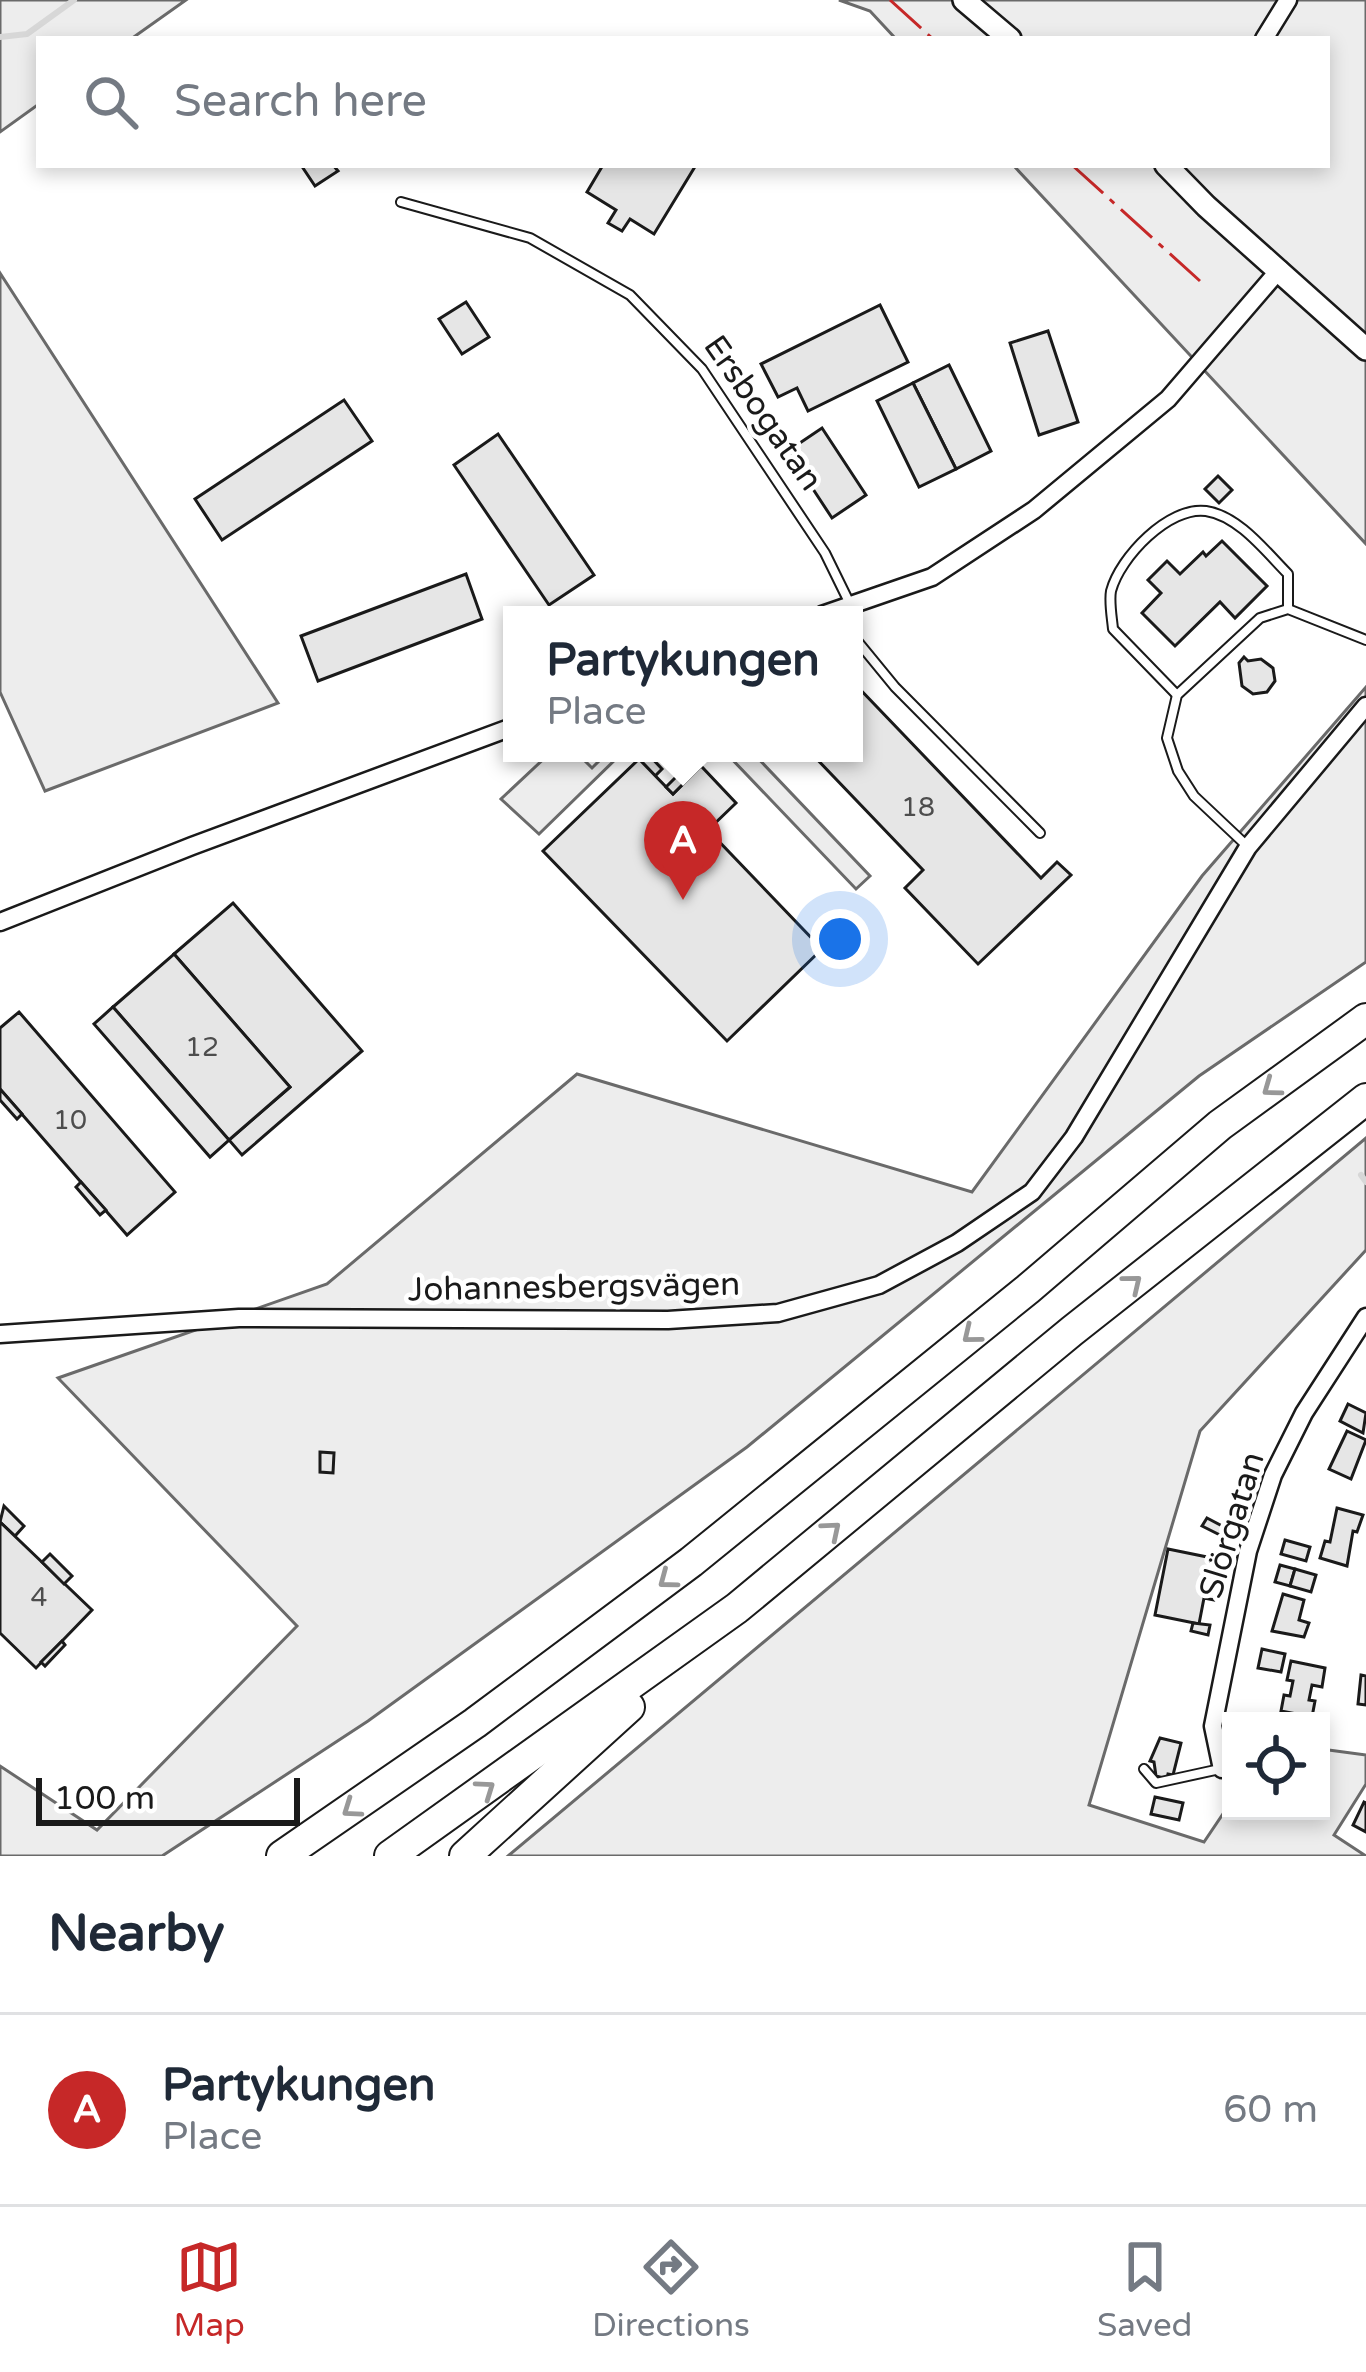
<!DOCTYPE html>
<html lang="en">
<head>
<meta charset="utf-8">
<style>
	body { margin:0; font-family:"Varela Round",sans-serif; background:#f2f2f3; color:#1f2937 }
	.controls { position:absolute; right:36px; bottom:36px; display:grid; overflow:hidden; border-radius:0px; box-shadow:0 6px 18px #0003 }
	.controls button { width:108px; height:108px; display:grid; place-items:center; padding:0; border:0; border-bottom:3px solid #e0e1e3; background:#fff; color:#1f2937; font:60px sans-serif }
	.scale { position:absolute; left:36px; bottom:30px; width:264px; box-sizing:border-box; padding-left:12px; border:6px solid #1a1a1a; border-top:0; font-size:33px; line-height:42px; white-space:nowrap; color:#1a1a1a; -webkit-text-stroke:9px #fff; paint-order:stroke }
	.you { position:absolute; left:840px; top:939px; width:42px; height:42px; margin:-30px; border:9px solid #fff; border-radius:50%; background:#1a73e8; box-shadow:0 0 0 18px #1a73e833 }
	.badge { display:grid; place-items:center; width:78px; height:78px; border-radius:50%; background:#c62828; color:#fff; font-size:39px; font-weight:700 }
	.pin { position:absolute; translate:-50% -99px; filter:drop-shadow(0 3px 6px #0008) }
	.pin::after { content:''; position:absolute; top:63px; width:42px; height:36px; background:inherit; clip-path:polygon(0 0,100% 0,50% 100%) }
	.popup { position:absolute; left:503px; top:606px; width:360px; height:156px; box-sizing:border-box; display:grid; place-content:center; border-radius:0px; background:#fff; filter:drop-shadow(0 3px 9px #0005); font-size:39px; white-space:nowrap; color:#747a83 }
	.popup b { font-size:45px; color:#1f2937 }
	.popup::after { content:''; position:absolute; left:50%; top:100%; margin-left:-24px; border:24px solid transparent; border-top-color:#fff }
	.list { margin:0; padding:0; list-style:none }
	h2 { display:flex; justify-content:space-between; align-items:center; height:156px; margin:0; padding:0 48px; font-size:51px }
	h2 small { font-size:39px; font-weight:400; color:#747a83 }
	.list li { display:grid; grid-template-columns:78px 1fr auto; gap:36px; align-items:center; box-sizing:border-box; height:192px; padding:0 48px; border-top:3px solid #e0e1e3 }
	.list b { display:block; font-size:45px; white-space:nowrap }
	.list p { margin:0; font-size:39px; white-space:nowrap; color:#747a83 }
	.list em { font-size:39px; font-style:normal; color:#747a83 }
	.icon { flex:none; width:66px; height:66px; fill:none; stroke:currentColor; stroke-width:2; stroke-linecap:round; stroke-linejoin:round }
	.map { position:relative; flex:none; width:1366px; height:1856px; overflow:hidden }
	.search { position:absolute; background:#fff; box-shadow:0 6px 18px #0003; left:36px; right:36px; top:36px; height:132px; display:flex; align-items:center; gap:30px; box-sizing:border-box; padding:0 42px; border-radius:0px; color:#747a83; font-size:45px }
	.sheet { height:348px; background:#fff }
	nav { display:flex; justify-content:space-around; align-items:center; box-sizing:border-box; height:168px; border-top:3px solid #e0e1e3; background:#fff; font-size:33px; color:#747a83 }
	nav a { display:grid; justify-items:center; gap:6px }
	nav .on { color:#c62828 }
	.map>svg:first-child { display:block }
	.built { fill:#ededed; stroke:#6a6a6a; stroke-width:3 }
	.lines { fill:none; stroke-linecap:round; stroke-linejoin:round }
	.stream { stroke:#d7d7d7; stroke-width:6 }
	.building { fill:#e6e6e6; stroke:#1a1a1a; stroke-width:3 }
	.service-casing { stroke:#1a1a1a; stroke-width:12 }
	.minor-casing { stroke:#1a1a1a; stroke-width:21 }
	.tertiary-casing { stroke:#1a1a1a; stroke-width:26 }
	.motorway-casing { stroke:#1a1a1a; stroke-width:34 }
	.service { stroke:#fff; stroke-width:8 }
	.minor { stroke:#fff; stroke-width:16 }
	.tertiary { stroke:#fff; stroke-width:21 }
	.motorway { stroke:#fff; stroke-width:30 }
	.power { stroke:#c62828; stroke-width:3; stroke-dasharray:42 9 6 9; stroke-linecap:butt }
	.oneway { stroke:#989898 }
	.labels { text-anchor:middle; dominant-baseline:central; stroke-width:9; stroke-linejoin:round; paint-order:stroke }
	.number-label { font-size:27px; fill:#4d4d4d }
	.street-label { font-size:33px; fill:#1a1a1a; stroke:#fff }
</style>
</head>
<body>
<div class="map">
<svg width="1366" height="1856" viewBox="0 0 1366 1856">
	<rect width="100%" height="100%" fill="#fff"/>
	<g class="built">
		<path d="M0,0H186L131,39H39V104L0,132Z"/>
		<path d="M839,0H1366V544L1013,165H1327V39H896L870,11Z"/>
		<path d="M0,273L278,703L45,791L0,692Z"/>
		<path d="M1366,687V962L1199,1076L747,1447L368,1721L162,1856H0V1766L97,1830L297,1626L58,1378L327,1284L577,1074L972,1192L1202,876Z"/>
		<path d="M550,753H577L592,768L607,753H622L539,834L501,799Z"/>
		<path d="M726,753H753L870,876L856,889Z"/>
		<path d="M1366,1138V1250L1200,1431L1089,1805L1204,1842L1231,1802V1811H1321V1749L1366,1755V1784L1334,1835L1366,1856H508Z"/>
	</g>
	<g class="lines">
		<g class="stream">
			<path d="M0,37L27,34L74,0"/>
			<path d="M1361,1175L1366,1182"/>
		</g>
	</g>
	<g class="building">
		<path d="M301,165H333L338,171L315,186Z"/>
		<path d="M603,165H696L654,234L630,219L622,231L608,223L616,210L587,192Z"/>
		<path d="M466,302L489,337L462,354L439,319Z"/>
		<path d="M880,305L908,362L808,411L797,388L778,397L761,364Z"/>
		<path d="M1048,331L1078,422L1039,435L1010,343Z"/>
		<path d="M949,365L991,451L956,469L913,383Z"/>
		<path d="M913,383L956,469L919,487L877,401Z"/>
		<path d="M344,400L372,441L222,540L195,499Z"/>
		<path d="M822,428L866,495L832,518L788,451Z"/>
		<path d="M498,434L594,575L549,605L454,465Z"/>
		<path d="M1218,476L1232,490L1219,503L1205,489Z"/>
		<path d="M1222,541L1267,586L1235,618L1220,602L1175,646L1142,613L1161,593L1148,580L1167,561L1180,574L1203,552L1206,556Z"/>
		<path d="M466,574L482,619L318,681L301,636Z"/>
		<path d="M1244,657L1248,661L1261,659L1273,668L1275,681L1267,692L1253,694L1242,686L1239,663Z"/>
		<path d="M854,683L1041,878L1057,862L1071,875L978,964L905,888L923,870L811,753H854Z"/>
		<path d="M647,753L662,769L655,776L639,759Z"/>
		<path d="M639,759L673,794L701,766L736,803L708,830L822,949L727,1041L543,851Z"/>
		<path d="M694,759L701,766L673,794L666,787Z"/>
		<path d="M233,903L362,1051L242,1155L229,1140L290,1087L174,954Z"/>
		<path d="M174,954L290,1087L229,1140L113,1007Z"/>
		<path d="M113,1007L229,1140L210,1157L94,1024Z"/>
		<path d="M19,1012L175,1192L127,1235L0,1089V1028Z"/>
		<path d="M0,1089L22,1114L17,1119L0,1100Z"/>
		<path d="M81,1182L106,1210L100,1215L76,1187Z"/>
		<path d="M1348,1404L1366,1413L1363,1433L1340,1421Z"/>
		<path d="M1347,1431L1366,1440L1351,1479L1329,1469Z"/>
		<path d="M320,1452L334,1453L333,1473L320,1472Z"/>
		<path d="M4,1506L24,1526L15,1536L0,1522Z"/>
		<path d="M1337,1508L1363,1515L1357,1532L1353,1531L1347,1566L1320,1558L1325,1541L1330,1542Z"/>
		<path d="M1207,1518L1226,1528L1222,1536L1202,1526Z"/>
		<path d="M0,1522L92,1610L36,1668L0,1633Z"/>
		<path d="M1285,1540L1310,1547L1306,1561L1281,1554Z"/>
		<path d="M1168,1549L1212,1558L1209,1573L1219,1575L1214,1600L1204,1598L1199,1624L1155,1615Z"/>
		<path d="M50,1554L72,1576L64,1584L42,1562Z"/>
		<path d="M1280,1565L1295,1569L1290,1586L1275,1582Z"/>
		<path d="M1295,1569L1316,1575L1311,1592L1290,1586Z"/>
		<path d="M1283,1594L1304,1600L1299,1620L1309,1623L1304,1637L1272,1631Z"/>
		<path d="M1193,1623L1210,1625L1208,1635L1191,1631Z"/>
		<path d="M62,1641L65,1645L45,1666L41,1662Z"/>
		<path d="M1262,1649L1285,1654L1281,1672L1258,1668Z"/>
		<path d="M1291,1661L1325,1668L1322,1687L1312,1685L1309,1700L1315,1701L1312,1717L1281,1711L1284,1695L1290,1696L1293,1681L1287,1680Z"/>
		<path d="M1361,1675L1366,1676V1705L1358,1704Z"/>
		<path d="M1160,1738L1181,1743L1173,1775L1168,1774L1167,1779L1156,1776L1154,1762L1150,1761Z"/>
		<path d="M1155,1797L1183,1803L1179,1820L1151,1814Z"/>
		<path d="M1364,1802L1366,1803V1832L1353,1825Z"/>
	</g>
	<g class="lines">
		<defs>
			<g id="service">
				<path d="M401,202L530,238L630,295L702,369L825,553L850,604"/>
				<path d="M854,637L895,687L1040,833"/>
				<path d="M1177,695L1113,629C1112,618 1109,602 1111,591C1120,557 1169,506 1206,511C1239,516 1266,552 1288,574V609"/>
				<path d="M1246,845L1194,796L1178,771L1167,738L1177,695L1260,618L1288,609L1366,640"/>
				<path d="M1144,1769L1156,1783L1220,1769"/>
			</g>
			<g id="minor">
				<path d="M1264,39L1288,0"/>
				<path d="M822,615L932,577L1034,510L1168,399L1280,269"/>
				<path d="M0,922L192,846L512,727"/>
				<path d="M0,1334L239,1318L668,1320L778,1313L879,1285L957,1243L1032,1192L1074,1137L1248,847L1366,706"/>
				<path d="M1222,1769L1213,1726L1248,1551L1273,1475L1304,1413L1366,1317"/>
			</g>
			<g id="tertiary">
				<path d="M964,0L1010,39"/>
				<path d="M1166,165L1206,206L1366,349"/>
			</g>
			<g id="motorway">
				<path d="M282,1856L475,1723L691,1562L1028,1289L1220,1125L1366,1019"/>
				<path d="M390,1856L737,1608L1072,1331L1366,1099"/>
				<path d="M465,1856L629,1707"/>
			</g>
		</defs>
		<use href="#service" class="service-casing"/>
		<use href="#minor" class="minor-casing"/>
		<use href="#tertiary" class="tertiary-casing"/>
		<use href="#motorway" class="motorway-casing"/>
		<use href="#service" class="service"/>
		<use href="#minor" class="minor"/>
		<use href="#tertiary" class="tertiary"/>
		<use href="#motorway" class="motorway"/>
		<g class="power">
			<path d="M890,0L933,39"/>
			<path d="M1072,165L1200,281"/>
		</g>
	</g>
	<defs><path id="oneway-chevron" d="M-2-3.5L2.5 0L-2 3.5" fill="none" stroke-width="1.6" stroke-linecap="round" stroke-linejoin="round" transform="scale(3)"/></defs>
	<g class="oneway">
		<use href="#oneway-chevron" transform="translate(1271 1088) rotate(144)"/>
		<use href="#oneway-chevron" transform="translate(1133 1283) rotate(-39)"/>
		<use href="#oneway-chevron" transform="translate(971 1335) rotate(141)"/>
		<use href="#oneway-chevron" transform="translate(832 1530) rotate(-40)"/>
		<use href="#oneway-chevron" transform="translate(667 1580) rotate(143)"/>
		<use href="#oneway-chevron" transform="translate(486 1789) rotate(-35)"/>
		<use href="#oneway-chevron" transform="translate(351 1809) rotate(145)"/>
	</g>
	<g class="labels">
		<g class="number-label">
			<text x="918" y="807">18</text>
			<text x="202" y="1047">12</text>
			<text x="70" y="1120">10</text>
			<text x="39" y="1597">4</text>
		</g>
		<g class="street-label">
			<text transform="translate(763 413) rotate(55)">Ersbogatan</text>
			<text transform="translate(574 1287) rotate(-1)">Johannesbergsvägen</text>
			<text transform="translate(1232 1525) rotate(-73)">Slörgatan</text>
		</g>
	</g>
</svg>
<div class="controls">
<button><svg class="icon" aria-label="locate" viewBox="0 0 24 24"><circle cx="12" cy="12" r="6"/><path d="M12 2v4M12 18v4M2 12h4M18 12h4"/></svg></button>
</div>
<div class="scale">100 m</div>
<div class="you"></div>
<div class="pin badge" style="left:683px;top:900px">A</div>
<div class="popup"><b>Partykungen</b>Place</div>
<div class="search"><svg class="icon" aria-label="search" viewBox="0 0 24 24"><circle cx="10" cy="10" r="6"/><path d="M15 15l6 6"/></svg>Search here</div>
</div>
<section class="sheet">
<h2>Nearby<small></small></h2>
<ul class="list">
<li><span class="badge">A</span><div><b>Partykungen</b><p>Place</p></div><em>60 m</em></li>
</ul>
</section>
<nav>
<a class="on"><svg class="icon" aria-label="map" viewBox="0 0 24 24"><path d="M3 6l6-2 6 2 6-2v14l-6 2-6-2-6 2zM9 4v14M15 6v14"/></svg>Map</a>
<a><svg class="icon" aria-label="directions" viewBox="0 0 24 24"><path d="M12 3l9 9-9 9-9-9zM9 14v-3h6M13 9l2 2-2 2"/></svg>Directions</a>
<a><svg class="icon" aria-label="saved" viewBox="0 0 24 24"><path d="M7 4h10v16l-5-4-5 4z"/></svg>Saved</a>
</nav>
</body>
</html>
